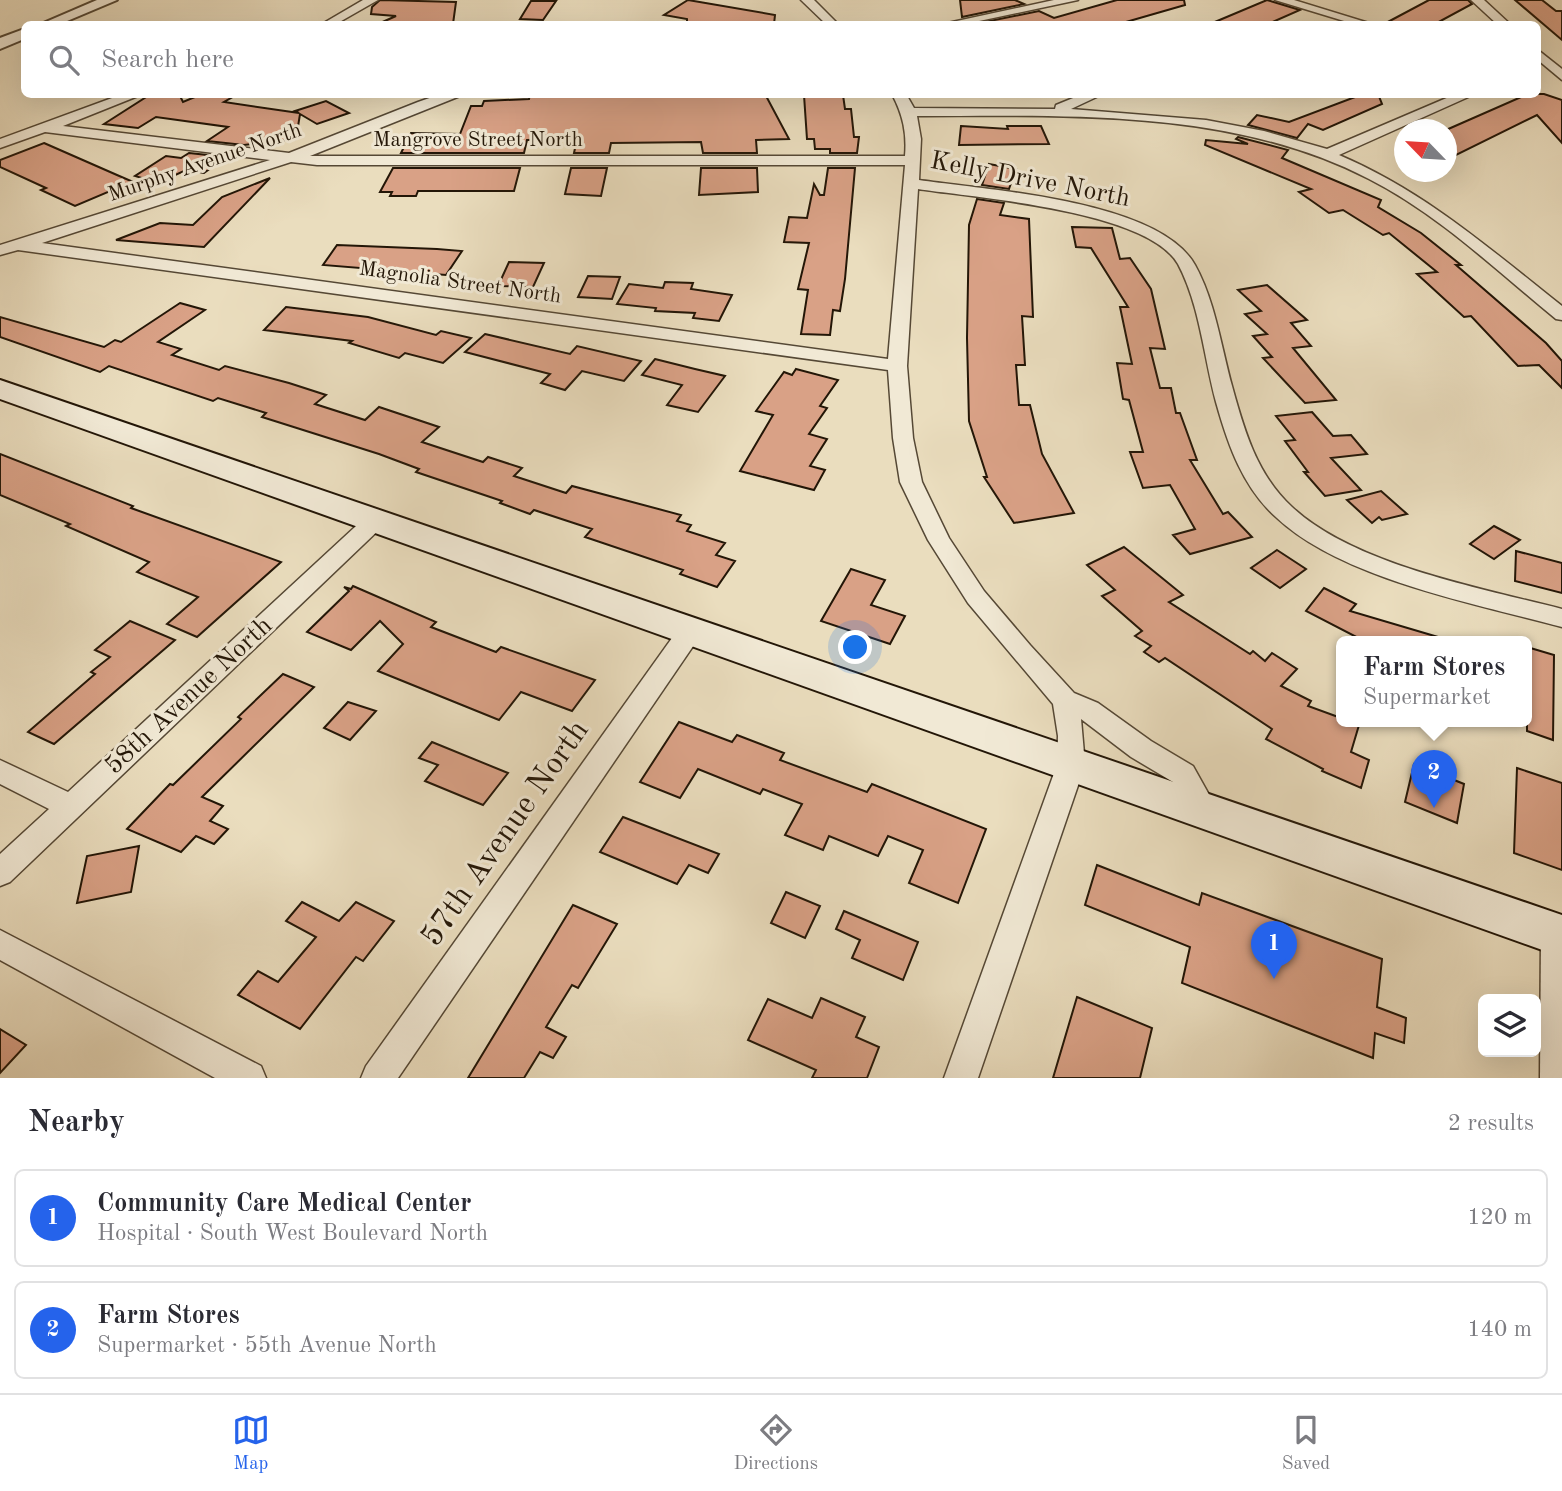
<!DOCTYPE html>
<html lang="en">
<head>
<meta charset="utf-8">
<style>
	body { margin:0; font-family:"Old Standard TT",serif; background:#f2f2f3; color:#2b2b33 }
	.controls { position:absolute; right:21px; bottom:21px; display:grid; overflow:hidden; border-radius:10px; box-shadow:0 7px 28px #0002 }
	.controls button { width:63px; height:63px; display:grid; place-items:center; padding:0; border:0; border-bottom:2px solid #e1e1e2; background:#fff; color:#2b2b33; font:35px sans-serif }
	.compass { position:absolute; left:1394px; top:119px; width:63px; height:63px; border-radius:50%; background:#fff; box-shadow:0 7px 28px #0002; rotate:295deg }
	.you { position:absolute; left:856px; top:648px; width:24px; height:24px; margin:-18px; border:5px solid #fff; border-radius:50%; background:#1a73e8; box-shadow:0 0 0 10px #1a73e833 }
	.badge { display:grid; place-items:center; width:46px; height:46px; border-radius:50%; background:#2563eb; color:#fff; font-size:23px; font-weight:700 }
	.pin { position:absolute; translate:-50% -58px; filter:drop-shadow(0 2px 4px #0008) }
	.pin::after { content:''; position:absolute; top:37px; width:24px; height:21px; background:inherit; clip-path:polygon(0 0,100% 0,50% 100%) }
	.popup { position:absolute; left:1336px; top:636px; width:196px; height:91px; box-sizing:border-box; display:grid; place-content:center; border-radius:10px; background:#fff; filter:drop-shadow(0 2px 5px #0005); font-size:23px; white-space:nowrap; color:#7c7c81 }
	.popup b { font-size:26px; color:#2b2b33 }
	.popup::after { content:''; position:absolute; left:50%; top:100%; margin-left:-14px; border:14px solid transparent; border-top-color:#fff }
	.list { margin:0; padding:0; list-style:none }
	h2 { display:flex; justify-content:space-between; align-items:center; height:91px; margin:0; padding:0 28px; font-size:30px }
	h2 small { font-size:23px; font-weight:400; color:#7c7c81 }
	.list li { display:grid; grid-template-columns:46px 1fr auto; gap:21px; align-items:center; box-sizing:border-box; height:98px; margin:0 14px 14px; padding:0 14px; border:2px solid #e1e1e2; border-radius:10px }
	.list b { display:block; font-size:26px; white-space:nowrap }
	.list p { margin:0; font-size:23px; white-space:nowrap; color:#7c7c81 }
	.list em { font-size:23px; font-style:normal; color:#7c7c81 }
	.icon { flex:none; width:38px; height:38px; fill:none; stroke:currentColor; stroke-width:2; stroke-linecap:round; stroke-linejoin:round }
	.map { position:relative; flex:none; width:1562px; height:1078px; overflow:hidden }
	.search { position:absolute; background:#fff; box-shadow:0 7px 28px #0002; left:21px; right:21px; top:21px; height:77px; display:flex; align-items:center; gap:18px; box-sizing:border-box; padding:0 24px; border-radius:10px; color:#7c7c81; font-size:26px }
	.sheet { height:315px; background:#fff }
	nav { display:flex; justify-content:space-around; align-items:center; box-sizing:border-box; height:98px; border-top:2px solid #e1e1e2; background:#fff; font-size:19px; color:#7c7c81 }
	nav a { display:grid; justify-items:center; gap:4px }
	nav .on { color:#2563eb }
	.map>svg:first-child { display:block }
	.building { fill:#d9a186; stroke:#231607; stroke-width:2 }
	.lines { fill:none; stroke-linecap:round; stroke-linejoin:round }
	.minor-casing { stroke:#554835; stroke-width:3 }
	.tertiary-casing { stroke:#554835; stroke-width:4 }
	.secondary-casing { stroke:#231607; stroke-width:4 }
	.minor { fill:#f1e9d5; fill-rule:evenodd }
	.tertiary { fill:#f1e9d5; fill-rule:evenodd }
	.secondary { fill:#f1e9d5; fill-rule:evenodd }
	.labels { text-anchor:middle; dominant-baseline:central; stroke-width:6; stroke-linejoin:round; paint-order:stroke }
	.far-street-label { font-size:21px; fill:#231607; stroke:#f1e9d5 }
	.street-label { font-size:26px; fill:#231607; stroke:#f1e9d5 }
	.near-street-label { font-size:32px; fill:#231607; stroke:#f1e9d5 }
</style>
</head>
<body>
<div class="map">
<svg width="1562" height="1078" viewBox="0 0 1562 1078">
	<rect width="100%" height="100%" fill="#eaddbe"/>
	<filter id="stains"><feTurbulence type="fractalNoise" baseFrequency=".00286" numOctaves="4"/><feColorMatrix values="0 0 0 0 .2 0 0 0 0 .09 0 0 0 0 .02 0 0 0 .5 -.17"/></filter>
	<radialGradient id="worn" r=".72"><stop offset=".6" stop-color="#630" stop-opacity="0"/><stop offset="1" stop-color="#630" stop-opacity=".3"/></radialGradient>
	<g class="building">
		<path d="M380,0L456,2L453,24H378L396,16L371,14L372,7Z"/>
		<path d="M688,0L775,15L774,24H687V19L664,15Z"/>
		<path d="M960,0H1015L1024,4L962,17Z"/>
		<path d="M1117,0H1184L1185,5L1119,24H975L1039,11L1054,18Z"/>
		<path d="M1267,0L1300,10L1268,24H1210Z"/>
		<path d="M1429,0H1468L1472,4L1435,24H1384Z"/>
		<path d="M1515,0H1542L1556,11H1562V40Z"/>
		<path d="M531,1H556L543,20L520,19Z"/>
		<path d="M151,94H179L183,102L202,94H238L224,102L299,113L295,111L326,101L349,113L317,124L300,114L296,139L244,145L207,141L228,127L156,117L138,128L104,124Z"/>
		<path d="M530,94H765L789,139L756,140L757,153H703L701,142L611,143L609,153H574L577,139L527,140L524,153H401L411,133L460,134L471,106H482L484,101L529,99Z"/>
		<path d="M1363,94H1378L1382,104L1323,130L1308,124L1297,138L1248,125L1257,115L1289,122Z"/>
		<path d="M1528,94H1544L1562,100V143L1537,115L1446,160V130Z"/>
		<path d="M804,95H843L845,109H851L854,137H859L857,153H830V149H815L814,139H807Z"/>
		<path d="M961,126L1008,129L1007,126H1041L1049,144L959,145Z"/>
		<path d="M1238,137L1288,150L1282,158L1381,200L1378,207L1421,233L1461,265H1456L1546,343L1562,361V388L1539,365L1518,366L1471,316L1464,317L1417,274L1437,272L1389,233L1383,235L1343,210L1329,213L1299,192L1311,189L1205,145L1206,140L1248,144L1236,139Z"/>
		<path d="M44,143L117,175L138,184L116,194L110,191L75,206L41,190L46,188L0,167V160Z"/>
		<path d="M189,153L226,157L204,173L186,170L158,183L135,176L166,156L181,158Z"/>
		<path d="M989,164L1016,169L1009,189L982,185Z"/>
		<path d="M393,168H520L514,191H418L416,196H390L392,192H380Z"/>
		<path d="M571,168H607L601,196L565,194Z"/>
		<path d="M701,168H757L758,192L699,195Z"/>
		<path d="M828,168H855L845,279L840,311L833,310L830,335L801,334L808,290L798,289L809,243L784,242L789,217L807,218L814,184L820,195H824Z"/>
		<path d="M270,178L204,247L116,240L160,223L193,225L222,197Z"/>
		<path d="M977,199L1004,203L1000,215L1029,219L1033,317L1022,316L1025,365H1016L1019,405H1030L1042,454L1074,513L1014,523L984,477H987L969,421L967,338L969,225Z"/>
		<path d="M1072,227L1112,228L1120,259L1130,258L1151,289L1165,349L1150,348L1160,388H1171L1176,413H1180L1197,460H1190L1223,514L1228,512L1252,537L1190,554L1173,535L1195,529L1170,485L1143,488L1130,452H1143L1129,400L1123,399L1117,363L1132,364L1120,307H1128L1091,248L1076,247Z"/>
		<path d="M337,245L437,249L462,251L446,275L323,265Z"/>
		<path d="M509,262L544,263L533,287L498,286Z"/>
		<path d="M588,276L620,277L612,299L578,297Z"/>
		<path d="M665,282L693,283L691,289L732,295L719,321L693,318L695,313L655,311L656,308L617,304L629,284L663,288Z"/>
		<path d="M1267,285L1307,320L1291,323L1311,346L1293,348L1336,400L1305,403L1263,358L1272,357L1253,336L1267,334L1245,314L1261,311L1238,290Z"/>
		<path d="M180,303L205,310L158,342L181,349L172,355L219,370L225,366L289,383L326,395L315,404L365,420L379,407L439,427L422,442L483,462L488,457L522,468L514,476L566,493L572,486L681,515L677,521L691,525L687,531L725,543L716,555L735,561L717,587L680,574L683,570L585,537L592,529L534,510L530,514L500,503L502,501L416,472L419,469L379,454L262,417L266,413L218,398L213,401L109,366L100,372L0,337V317L104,347L115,340L121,342Z"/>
		<path d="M286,307L368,317L436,335L441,331L471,338L443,363L405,353L399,358L349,343L352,341L264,330Z"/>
		<path d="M485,334L570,354L577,346L641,361L624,381L582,371L565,390L541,383L550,374L465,352Z"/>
		<path d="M655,359L695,369L725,376L698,412L667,405L682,385L642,375Z"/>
		<path d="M796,369L838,380L820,406L827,408L809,434L827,439L810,466L825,470L814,490L740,471L773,415L756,411L784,372L792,375Z"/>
		<path d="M1312,412L1333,436L1351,435L1367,454L1331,458L1361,490L1325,496L1304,472H1308L1285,441L1295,440L1276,416Z"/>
		<path d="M0,454L133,506L131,508L281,562L197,637L167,624L198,597L137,572L149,562L66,526L70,524L0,495Z"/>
		<path d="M1381,491L1407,514L1382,520L1379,517L1372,523L1347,500Z"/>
		<path d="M1494,526L1520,540L1494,559L1470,544Z"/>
		<path d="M1124,547L1183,595L1169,602L1250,654L1253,651L1265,661L1272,653L1297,669L1281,686L1311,701L1308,706L1341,718V722L1359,725L1351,752L1369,760L1361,788L1322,771L1323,769L1266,739L1272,729L1165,658L1159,662L1144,652L1151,646L1135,636L1142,631L1102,596L1115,590L1087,565Z"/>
		<path d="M1277,550L1306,569L1280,588L1251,568Z"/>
		<path d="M1516,551L1562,563V593L1515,581Z"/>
		<path d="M851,569L885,580L871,605L905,616L890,644L821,621Z"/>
		<path d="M353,586L436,622L431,627L496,652L501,647L595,680L572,711L521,692L499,720L378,671L403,644L380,621L351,650L307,632L349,591L344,587L351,589Z"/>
		<path d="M1324,588L1356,604L1350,611L1438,637L1437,642H1366L1306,611Z"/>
		<path d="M130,621L175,640L54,744L28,732L95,674L91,672L110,657L95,650Z"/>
		<path d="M1527,647L1554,655L1553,740L1527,731Z"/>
		<path d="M283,674L314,687L202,797L223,806L210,821L228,829L214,844L196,836L181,852L127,829L170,784L173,785L241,719L238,717Z"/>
		<path d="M348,702L376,711L350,740L324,728Z"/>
		<path d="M679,722L732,742L737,735L784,753L780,760L867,792L872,784L986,829L958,903L909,883L923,850L888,836L878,856L829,836L823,850L785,835L802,804L763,789L760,794L698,769L680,798L640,782Z"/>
		<path d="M432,742L508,773L483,805L425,781L438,765L419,758Z"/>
		<path d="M1414,764L1464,784L1457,823L1405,802Z"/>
		<path d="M1517,768L1562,783V870L1514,853Z"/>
		<path d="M623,817L719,854L708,873L689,865L677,884L600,852Z"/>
		<path d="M139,846L131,892L77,903L87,856Z"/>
		<path d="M1097,865L1199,905L1202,893L1382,959L1377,1007L1406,1018L1404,1043L1375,1033L1373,1058L1182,983L1190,947L1085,905Z"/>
		<path d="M786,892L820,906L805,938L771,923Z"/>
		<path d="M302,902L339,921L356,902L394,921L363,961L356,957L300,1029L238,995L258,971L278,982L316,937L286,921Z"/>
		<path d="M573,905L617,924L578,988L572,985L546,1027L566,1037L553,1058L540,1052L524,1078H468Z"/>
		<path d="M844,911L918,942L903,980L852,958L860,940L836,929Z"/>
		<path d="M1077,997L1152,1028L1140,1078H1053Z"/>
		<path d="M821,998L865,1017L856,1037L879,1047L867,1078H812L816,1070L748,1040L768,999L812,1018Z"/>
		<path d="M0,1029L26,1045L0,1073Z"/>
	</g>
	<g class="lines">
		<defs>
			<g id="minor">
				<path d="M363,0H378L336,24H322Z"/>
				<path d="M801,0H814L838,24H826Z"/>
				<path d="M1054,0H1078L965,24H943Z"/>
				<path d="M1275,0H1294L1372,24H1354Z"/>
				<path d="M1471,0H1484L1510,24H1497Z"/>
				<path d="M1538,50L1562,69V80L1538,60Z"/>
				<path d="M123,94H143L63,126L289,153L418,102L441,94H465L310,156H905C907,133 903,115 892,94H906L914,108L1055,109L1056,105L1083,94H1103L1071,109L1206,120L1264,131L1327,149L1456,94H1475L1339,155C1424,191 1490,249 1562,306V320L1556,319C1496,270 1438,214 1369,179C1232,108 1067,116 917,116L921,139L919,180C986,190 1159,200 1195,265C1215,301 1221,346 1232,386C1244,430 1257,475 1292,507C1354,565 1481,588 1562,609V627C1477,604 1342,579 1277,518C1243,488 1228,445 1216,402C1204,358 1200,305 1178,264C1147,210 976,198 918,189L907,366L913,438L922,482L949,538L984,591L1030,645L1074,693L1098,703L1151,741L1193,766L1217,809L1213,817L1203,821L1193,817L1173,782L1131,757L1081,719L1085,765L978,1078H944L1057,765L1058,736L1053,704L968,603L928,540L900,482L893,438L888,370L18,250L0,255V245L270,160L45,132L0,148V139ZM291,162L317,165H905L888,359L42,243Z"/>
				<path d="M377,512L385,514L388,519L385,524L10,882L0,886V854L49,809L0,784V760L68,792L369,514Z"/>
				<path d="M691,621L700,624L703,630L700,636L398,1078H361L366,1066L682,624Z"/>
				<path d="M1556,920L1562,922V1078H1540L1541,934L1545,924Z"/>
				<path d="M0,930L261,1066L266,1078H215L0,960Z"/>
			</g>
			<g id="tertiary">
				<path d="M97,0H117L60,24H41Z"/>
				<path d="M24,29V39L0,49V38Z"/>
			</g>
			<path id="secondary" d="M0,380L1562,915V957L0,399Z"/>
		</defs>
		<use href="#minor" class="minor-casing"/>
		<use href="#tertiary" class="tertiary-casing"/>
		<use href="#secondary" class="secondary-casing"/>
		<use href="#minor" class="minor"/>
		<use href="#tertiary" class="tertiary"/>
		<use href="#secondary" class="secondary"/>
	</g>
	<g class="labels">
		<g class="far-street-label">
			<text x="478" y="140">Mangrove Street North</text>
			<text transform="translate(205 163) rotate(-19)">Murphy Avenue North</text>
			<text transform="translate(460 283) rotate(8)">Magnolia Street North</text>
		</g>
		<g class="street-label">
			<text transform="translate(1030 180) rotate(11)">Kelly Drive North</text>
			<text transform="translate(189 696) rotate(-43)">58th Avenue North</text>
		</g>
		<g class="near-street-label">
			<text transform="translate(506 834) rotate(-55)">57th Avenue North</text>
		</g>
	</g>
	<rect width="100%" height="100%" filter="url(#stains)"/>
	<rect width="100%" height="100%" fill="url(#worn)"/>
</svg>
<div class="controls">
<button><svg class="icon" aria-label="layers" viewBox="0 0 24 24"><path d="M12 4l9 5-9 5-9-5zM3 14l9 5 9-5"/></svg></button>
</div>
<svg class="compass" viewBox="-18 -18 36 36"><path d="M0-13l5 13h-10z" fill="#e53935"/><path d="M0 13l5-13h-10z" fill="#7c7c81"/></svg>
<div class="you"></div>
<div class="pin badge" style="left:1274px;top:979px">1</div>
<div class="pin badge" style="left:1434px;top:808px">2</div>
<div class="popup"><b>Farm Stores</b>Supermarket</div>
<div class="search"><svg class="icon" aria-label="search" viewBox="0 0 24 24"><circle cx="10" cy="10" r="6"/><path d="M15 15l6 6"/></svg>Search here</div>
</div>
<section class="sheet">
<h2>Nearby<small>2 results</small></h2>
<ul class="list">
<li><span class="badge">1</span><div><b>Community Care Medical Center</b><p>Hospital · South West Boulevard North</p></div><em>120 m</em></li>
<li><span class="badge">2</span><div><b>Farm Stores</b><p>Supermarket · 55th Avenue North</p></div><em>140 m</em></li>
</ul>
</section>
<nav>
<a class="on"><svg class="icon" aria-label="map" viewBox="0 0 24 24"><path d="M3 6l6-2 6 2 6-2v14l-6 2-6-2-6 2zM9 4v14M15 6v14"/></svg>Map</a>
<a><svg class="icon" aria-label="directions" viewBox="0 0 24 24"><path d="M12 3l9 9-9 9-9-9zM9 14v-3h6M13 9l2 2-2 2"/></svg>Directions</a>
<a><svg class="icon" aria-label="saved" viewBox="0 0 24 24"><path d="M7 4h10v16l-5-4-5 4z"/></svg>Saved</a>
</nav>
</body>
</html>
